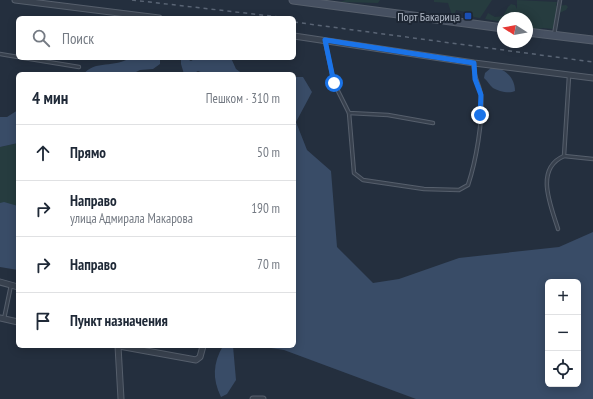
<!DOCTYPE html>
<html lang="ru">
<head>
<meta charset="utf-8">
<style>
	body { margin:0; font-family:"PT Sans Narrow",sans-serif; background:#f6f6f7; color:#1f2937 }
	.controls { position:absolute; right:12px; bottom:12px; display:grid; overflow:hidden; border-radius:6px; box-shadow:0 2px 10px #0003 }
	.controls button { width:36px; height:36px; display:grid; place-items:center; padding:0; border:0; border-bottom:1px solid #e0e1e3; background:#fff; color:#1f2937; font:20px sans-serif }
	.compass { position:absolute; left:497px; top:12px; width:36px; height:36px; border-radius:50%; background:#fff; box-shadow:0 2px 10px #0003; rotate:281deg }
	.stop { position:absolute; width:12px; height:12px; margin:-9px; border:3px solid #1a73e8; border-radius:50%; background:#fff }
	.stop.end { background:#1a73e8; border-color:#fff; box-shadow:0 1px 4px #0008 }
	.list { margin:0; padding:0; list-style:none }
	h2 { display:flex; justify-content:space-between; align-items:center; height:52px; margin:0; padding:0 16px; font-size:17px }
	h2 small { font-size:13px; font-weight:400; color:#747a83 }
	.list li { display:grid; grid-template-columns:26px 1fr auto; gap:12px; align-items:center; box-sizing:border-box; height:56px; padding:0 16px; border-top:1px solid #e0e1e3 }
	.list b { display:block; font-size:15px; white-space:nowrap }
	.list p { margin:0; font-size:13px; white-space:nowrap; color:#747a83 }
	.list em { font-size:13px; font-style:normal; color:#747a83 }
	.icon { flex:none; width:22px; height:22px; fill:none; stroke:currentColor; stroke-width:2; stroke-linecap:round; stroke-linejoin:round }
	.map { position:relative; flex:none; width:593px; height:399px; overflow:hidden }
	.search { position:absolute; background:#fff; box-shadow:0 2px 10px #0003; left:16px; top:16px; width:280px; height:44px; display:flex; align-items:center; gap:10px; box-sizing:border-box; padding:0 14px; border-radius:6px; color:#747a83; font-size:15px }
	.panel { position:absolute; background:#fff; box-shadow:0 2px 10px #0003; left:16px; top:72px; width:280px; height:276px; border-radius:6px }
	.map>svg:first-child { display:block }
	.green { fill:#263c3f }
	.water { fill:#394c67; fill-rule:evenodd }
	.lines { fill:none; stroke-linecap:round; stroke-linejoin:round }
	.service-casing { stroke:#565f6c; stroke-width:4.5 }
	.minor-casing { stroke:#565f6c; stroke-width:7 }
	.secondary-casing { stroke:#565f6c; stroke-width:9 }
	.service { stroke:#38414e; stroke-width:2.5 }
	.minor { stroke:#38414e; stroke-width:5 }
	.secondary { stroke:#465061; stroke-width:7 }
	.rail { stroke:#5a6575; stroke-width:1.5; stroke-dasharray:4 4; stroke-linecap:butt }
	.route { stroke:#1a73e8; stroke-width:5 }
	.transit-dot { fill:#1a4fb4; stroke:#1d2633; stroke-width:1.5 }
	.labels { text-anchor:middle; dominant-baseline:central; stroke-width:4; stroke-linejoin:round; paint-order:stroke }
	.poi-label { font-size:12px; fill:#b4bcc9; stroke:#1d2633; text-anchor:end }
</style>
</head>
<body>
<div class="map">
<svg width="593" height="399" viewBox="0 0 593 399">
	<rect width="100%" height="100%" fill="#242f3e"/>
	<g class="green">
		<path d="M346,0H380L378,3L340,2Z"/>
		<path d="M434,0H492L480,18L474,17L470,13L456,10L454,16L452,15L448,3L434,2Z"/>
		<path d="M517,0L557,2L556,6L566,5L568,7L566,10L559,13L557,23H554L553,29L543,28L535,30L527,28V18H503L502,22L485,19L488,13L495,17L503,16L508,7L511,4L515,5L517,9Z"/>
		<path d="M18,143V206L0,203V147Z"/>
	</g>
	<g class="water">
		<path d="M129,58H160V64L153,69L140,70L132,74H84C94,60 116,68 129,58Z"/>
		<path d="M185,58L191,61L196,58H231L236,69L243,74H206L198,71L192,74H184L181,64V59Z"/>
		<path d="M492,67C505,68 515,78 515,91C509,94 498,91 493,88C489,85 488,81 484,78L485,73Z"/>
		<path d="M294,77H303L312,92L296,122L307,150L331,171L337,247L373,283L399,279L459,258L559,247L593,232V399H416L284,350L258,346H294ZM548,282H578V384H548Z"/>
		<path d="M18,110V143L0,147V117H7Z"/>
		<path d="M4,202L18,206V270L0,267V203Z"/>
		<path d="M223,346H233L236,380L227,394L221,397C212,379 213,363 223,346Z"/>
	</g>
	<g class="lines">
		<defs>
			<g id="service">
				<path d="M554,35L560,0"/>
				<path d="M325,41L334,83L349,113L388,115L433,123"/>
				<path d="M0,54L18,57"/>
				<path d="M24,58L79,67"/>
				<path d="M569,76L564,156L593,159"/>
				<path d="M349,113L354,173L363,180L424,189L459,190L468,185C476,161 483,121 481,96C480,84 472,76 474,63"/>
				<path d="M558,229C551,206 534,169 564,156"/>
				<path d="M4,319L11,285"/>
			</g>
			<g id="minor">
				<path d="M15,0L159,18"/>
				<path d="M294,36L474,63L593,78"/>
				<path d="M0,282L18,287"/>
				<path d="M0,318L18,322"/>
				<path d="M118,346L121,399"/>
				<path d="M119,346L196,360L200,357L203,346"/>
				<path d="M253,399H263"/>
			</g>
			<g id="secondary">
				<path d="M293,0L503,28"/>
				<path d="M527,32L593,40"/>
			</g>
		</defs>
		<use href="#service" class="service-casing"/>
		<use href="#minor" class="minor-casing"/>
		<use href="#secondary" class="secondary-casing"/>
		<use href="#service" class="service"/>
		<use href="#minor" class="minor"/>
		<use href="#secondary" class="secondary"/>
		<g class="rail">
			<path d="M132,0L288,18"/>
			<path d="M294,22L593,62"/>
		</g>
	</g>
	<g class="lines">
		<path class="route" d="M334,83L325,40L474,63L475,79L481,95L480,115"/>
	</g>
	<rect class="transit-dot" x="464" y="12" width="8" height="8" rx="2"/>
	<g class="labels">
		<g class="poi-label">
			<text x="460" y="16">Порт Бакарица</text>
		</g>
	</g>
</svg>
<div class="controls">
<button>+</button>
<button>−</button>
<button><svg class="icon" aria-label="locate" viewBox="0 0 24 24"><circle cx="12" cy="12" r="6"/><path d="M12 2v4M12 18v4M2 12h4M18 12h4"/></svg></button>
</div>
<svg class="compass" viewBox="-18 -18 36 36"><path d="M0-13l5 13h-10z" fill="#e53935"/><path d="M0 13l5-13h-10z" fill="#747a83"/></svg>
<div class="stop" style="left:334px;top:83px"></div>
<div class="stop end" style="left:480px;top:115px"></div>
<div class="search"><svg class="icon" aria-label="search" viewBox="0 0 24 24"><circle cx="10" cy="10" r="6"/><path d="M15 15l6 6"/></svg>Поиск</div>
<section class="panel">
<h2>4 мин<small>Пешком · 310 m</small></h2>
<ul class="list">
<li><svg class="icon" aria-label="ahead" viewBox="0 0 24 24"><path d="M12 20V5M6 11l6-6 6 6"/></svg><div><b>Прямо</b></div><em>50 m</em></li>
<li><svg class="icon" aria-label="right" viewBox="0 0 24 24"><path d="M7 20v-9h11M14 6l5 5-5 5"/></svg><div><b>Направо</b><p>улица Адмирала Макарова</p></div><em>190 m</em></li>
<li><svg class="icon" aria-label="right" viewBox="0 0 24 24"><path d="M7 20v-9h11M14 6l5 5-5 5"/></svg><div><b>Направо</b></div><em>70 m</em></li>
<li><svg class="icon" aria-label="arrive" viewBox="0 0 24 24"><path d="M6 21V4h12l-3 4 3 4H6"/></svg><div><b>Пункт назначения</b></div></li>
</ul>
</section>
</div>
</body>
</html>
